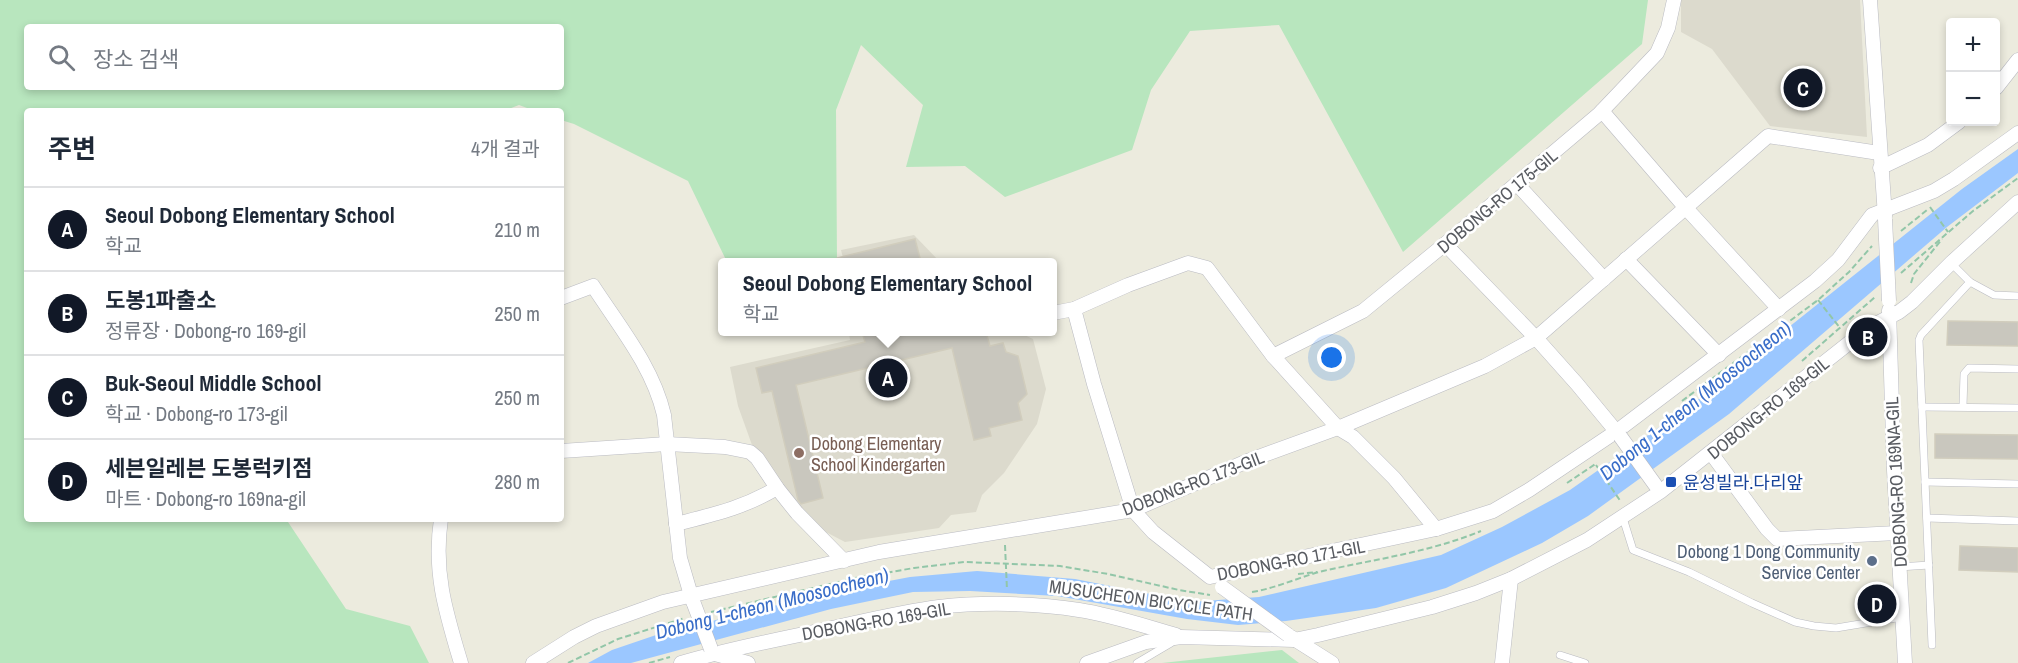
<!DOCTYPE html>
<html lang="ko">
<head>
<meta charset="utf-8">
<style>
	body { margin:0; font-family:"Archivo Narrow","Noto Sans KR",sans-serif; background:#f6f6f7; color:#1f2937 }
	.controls { position:absolute; right:18px; top:18px; display:grid; overflow:hidden; border-radius:6px; box-shadow:0 3px 9px #0003 }
	.controls button { width:54px; height:54px; display:grid; place-items:center; padding:0; border:0; border-bottom:2px solid #e0e1e3; background:#fff; color:#1f2937; font:30px sans-serif }
	.you { position:absolute; left:1332px; top:358px; width:21px; height:21px; margin:-15px; border:4px solid #fff; border-radius:50%; background:#1a73e8; box-shadow:0 0 0 9px #1a73e833 }
	.badge { display:grid; place-items:center; width:39px; height:39px; border-radius:50%; background:#111827; color:#fff; font-size:20px; font-weight:700 }
	.pin { position:absolute; translate:-50% -50%; border:3px solid #fff; box-shadow:0 2px 6px #0006 }
	.popup { position:absolute; left:718px; top:258px; width:339px; height:78px; box-sizing:border-box; display:grid; place-content:center; border-radius:6px; background:#fff; filter:drop-shadow(0 2px 4px #0005); font-size:20px; white-space:nowrap; color:#747a83 }
	.popup b { font-size:22px; color:#1f2937 }
	.popup::after { content:''; position:absolute; left:50%; top:100%; margin-left:-12px; border:12px solid transparent; border-top-color:#fff }
	.list { margin:0; padding:0; list-style:none }
	h2 { display:flex; justify-content:space-between; align-items:center; height:78px; margin:0; padding:0 24px; font-size:26px }
	h2 small { font-size:20px; font-weight:400; color:#747a83 }
	.list li { display:grid; grid-template-columns:39px 1fr auto; gap:18px; align-items:center; box-sizing:border-box; height:84px; padding:0 24px; border-top:2px solid #e0e1e3 }
	.list b { display:block; font-size:22px; white-space:nowrap }
	.list p { margin:0; font-size:20px; white-space:nowrap; color:#747a83 }
	.list em { font-size:20px; font-style:normal; color:#747a83 }
	.icon { flex:none; width:33px; height:33px; fill:none; stroke:currentColor; stroke-width:2; stroke-linecap:round; stroke-linejoin:round }
	.map { position:relative; flex:none; width:2018px; height:663px; overflow:hidden }
	.search { position:absolute; background:#fff; box-shadow:0 3px 9px #0003; left:24px; top:24px; width:540px; height:66px; display:flex; align-items:center; gap:15px; box-sizing:border-box; padding:0 21px; border-radius:6px; color:#747a83; font-size:22px }
	.panel { position:absolute; background:#fff; box-shadow:0 3px 9px #0003; left:24px; top:108px; width:540px; height:414px; border-radius:6px }
	.map>svg:first-child { display:block }
	.education { fill:#dcdacd }
	.green { fill:#b8e6be; fill-rule:evenodd }
	.water { fill:#9bc7ff }
	.building { fill:#c9c7be; stroke:#d1cdbd; stroke-width:1.5 }
	.lines { fill:none; stroke-linecap:round; stroke-linejoin:round }
	.service-casing { stroke:#babbc2; stroke-width:8 }
	.minor-casing { stroke:#babbc2; stroke-width:15 }
	.path { stroke:#92c6a8; stroke-width:2; stroke-dasharray:6 3; stroke-linecap:butt }
	.service { stroke:#fff; stroke-width:7 }
	.minor { stroke:#fff; stroke-width:14 }
	.minor-bridge-casing { stroke:#babbc2; stroke-width:15; stroke-linecap:butt }
	.minor-bridge { stroke:#fff; stroke-width:14 }
	.education-dot { fill:#8d6e63; stroke:#fff; stroke-width:2 }
	.transit-dot { fill:#1a4fb4; stroke:#fff; stroke-width:2 }
	.service-dot { fill:#5c6f8a; stroke:#fff; stroke-width:2 }
	.labels { text-anchor:middle; dominant-baseline:central; stroke-width:5; stroke-linejoin:round; paint-order:stroke }
	.street-label { font-size:18px; fill:#585b61; stroke:#fff }
	.education-label { font-size:18px; fill:#785e54; stroke:#fff; text-anchor:start }
	.transit-label { font-size:18px; fill:#164399; stroke:#fff; text-anchor:start }
	.service-label { font-size:18px; fill:#4e5e75; stroke:#fff; text-anchor:end }
	.water-label { font-size:20px; font-style:italic; fill:#396dc8; stroke:#fff }
</style>
</head>
<body>
<div class="map">
<svg width="2018" height="663" viewBox="0 0 2018 663">
	<rect width="100%" height="100%" fill="#ecebde"/>
	<g class="education">
		<path d="M1681,0H1860L1867,137L1770,126L1712,49L1681,32Z"/>
		<path d="M914,235L940,262H844L841,250Z"/>
		<path d="M849,332H1018L1033,339L1046,389L1037,424L1004,473L982,495L976,512L951,515L939,528L845,542L822,530L790,501L752,445L738,406L730,367L850,340Z"/>
	</g>
	<g class="green">
		<path d="M0,0H1648L1642,44L1403,252L1279,25L1190,31L1151,90L1132,150L1005,197L965,166L906,167L923,105L861,45L836,110L837,262H727L688,181L574,124L561,120V111H535L519,105L503,111H27V519H286L346,609L410,626L429,663H0ZM27,27H561V87H27Z"/>
		<path d="M1282,650L1299,663H1162Z"/>
	</g>
	<path class="water" d="M2018,149V173L1947,227L1729,414L1588,516L1542,543L1446,588L1376,608L1286,621L1238,625L1187,619L1057,596L970,591L913,592L831,609L631,663H588L612,650L659,634L826,593L910,577L977,571L1075,579L1191,602L1259,597L1441,555L1502,527L1570,490L1695,402L1962,189Z"/>
	<g class="building">
		<path d="M915,239L921,262H838L837,258Z"/>
		<path d="M1948,321L2018,322V346L1947,345Z"/>
		<path d="M862,332H883L884,337L907,332H986L990,346L1003,343L1006,352L1018,356L1027,394L1018,403L1022,420L989,428L991,436L974,440L952,348L796,385L823,498L801,504L798,500L772,391L762,393L756,368L865,342Z"/>
		<path d="M1935,434L2018,435V459L1935,458Z"/>
		<path d="M1960,546L2018,548V572L1959,570Z"/>
	</g>
	<g class="lines">
		<defs>
			<g id="service">
				<path d="M1951,263L1970,282L1994,295L2018,296"/>
				<path d="M1963,406L1964,374L1969,368L2018,369"/>
				<path d="M1922,407L2018,408"/>
				<path d="M1925,482L2018,484"/>
				<path d="M1623,518L1633,550L1689,572L1752,603L1795,622L1814,626L1836,628L1902,617"/>
				<path d="M1927,518L2018,521"/>
				<path d="M1899,567L1929,565"/>
				<path d="M1932,645L1919,340L1921,335L1970,282"/>
				<path d="M1560,655L1585,663"/>
				<path d="M1137,663L1171,643"/>
			</g>
			<g id="minor">
				<path d="M1870,0L1885,216"/>
				<path d="M1996,88L2018,60"/>
				<path d="M1602,111L1685,207L1779,309"/>
				<path d="M1880,168L1928,145L1959,122"/>
				<path d="M1517,184L1604,279"/>
				<path d="M1445,244L1536,338L1577,384L1620,436"/>
				<path d="M1626,259L1719,355"/>
				<path d="M561,298L593,286C619,326 653,367 664,415L680,558L693,602"/>
				<path d="M1074,309L1094,384L1133,510L1153,532L1210,577L1436,529L1493,511L1529,490L1617,431L1815,281L1838,260L1872,215L1934,191L1954,179L2018,133"/>
				<path d="M1889,310L1894,470L1905,663"/>
				<path d="M1053,313L1074,309L1128,285L1188,263L1207,268L1273,356L1338,428L1353,437L1394,478L1436,529"/>
				<path d="M1273,356L1363,311L1445,244L1599,114L1657,53L1668,28L1674,0"/>
				<path d="M561,451L667,444L725,447L750,452L757,458L777,488L797,513L844,561"/>
				<path d="M1711,453L1767,529L1777,539L1897,533"/>
				<path d="M441,519C433,572 446,613 461,663"/>
				<path d="M676,524C715,514 743,508 777,488"/>
				<path d="M1291,637L1332,663"/>
				<path d="M715,654L748,663"/>
				<path d="M533,663L574,637L596,626L663,602L879,552L1133,510L1250,460L1338,428L1485,366L1536,338L1768,136L1879,153"/>
				<path d="M681,663C728,649 775,640 823,630C861,622 900,612 939,607C982,602 1036,603 1079,610C1112,615 1144,626 1176,635"/>
				<path d="M1087,663L1146,642L1181,637L1294,640L1318,635L1432,607L1476,593L1511,579L1587,540L1660,492L1868,328L1899,312L1912,302L1951,263L2018,202"/>
				<path d="M1502,663L1511,579"/>
			</g>
		</defs>
		<use href="#service" class="service-casing"/>
		<use href="#minor" class="minor-casing"/>
		<g class="path">
			<path d="M1930,207L1948,232"/>
			<path d="M1901,231L1927,210"/>
			<path d="M1901,273L1973,211L2018,178"/>
			<path d="M1911,283L1914,274L1942,239"/>
			<path d="M1818,300L1840,328"/>
			<path d="M1802,361L1875,297"/>
			<path d="M1682,401L1818,300L1849,272L1872,246"/>
			<path d="M1596,465L1621,502"/>
			<path d="M1567,483L1597,463"/>
			<path d="M1005,545L1007,590"/>
			<path d="M1298,574L1317,572"/>
			<path d="M1252,592C1277,588 1299,577 1323,571C1376,559 1430,552 1481,531"/>
			<path d="M711,612L855,578L914,568L964,562L1060,566L1108,574L1179,590L1210,595"/>
			<path d="M568,663L618,639L685,618"/>
			<path d="M649,663L670,657"/>
		</g>
		<use href="#service" class="service"/>
		<use href="#minor" class="minor"/>
		<defs>
			<g id="minor-bridge">
				<path d="M1885,219L1889,301"/>
				<path d="M1620,436L1656,486"/>
				<path d="M1222,587L1288,635"/>
				<path d="M694,604L711,649"/>
			</g>
		</defs>
		<use href="#minor-bridge" class="minor-bridge-casing"/>
		<use href="#minor-bridge" class="minor-bridge"/>
	</g>
	<circle class="education-dot" cx="799" cy="453" r="6"/>
	<rect class="transit-dot" x="1665" y="476" width="12" height="12" rx="3"/>
	<circle class="service-dot" cx="1872" cy="561" r="6"/>
	<g class="labels">
		<g class="street-label">
			<text transform="translate(1497 201) rotate(-40)">DOBONG-RO 175-GIL</text>
			<text transform="translate(1768 408) rotate(-39)">DOBONG-RO 169-GIL</text>
			<text transform="translate(1896 482) rotate(-93)">DOBONG-RO 169NA-GIL</text>
			<text transform="translate(1193 483) rotate(-21)">DOBONG-RO 173-GIL</text>
			<text transform="translate(1291 560) rotate(-11)">DOBONG-RO 171-GIL</text>
			<text transform="translate(1151 600) rotate(8)">MUSUCHEON BICYCLE PATH</text>
			<text transform="translate(876 621) rotate(-10)">DOBONG-RO 169-GIL</text>
		</g>
		<g class="education-label">
			<text x="811" y="443">Dobong Elementary<tspan x="811" dy="21">School Kindergarten</tspan></text>
		</g>
		<g class="transit-label">
			<text x="1683" y="482">윤성빌라.다리앞</text>
		</g>
		<g class="service-label">
			<text x="1860" y="551">Dobong 1 Dong Community<tspan x="1860" dy="21">Service Center</tspan></text>
		</g>
		<g class="water-label">
			<text transform="translate(1695 400) rotate(-39)">Dobong 1-cheon (Moosoocheon)</text>
			<text transform="translate(772 603) rotate(-14)">Dobong 1-cheon (Moosoocheon)</text>
		</g>
	</g>
</svg>
<div class="controls">
<button>+</button>
<button>−</button>
</div>
<div class="you"></div>
<div class="pin badge" style="left:888px;top:378px">A</div>
<div class="popup"><b>Seoul Dobong Elementary School</b>학교</div>
<div class="pin badge" style="left:1868px;top:337px">B</div>
<div class="pin badge" style="left:1803px;top:88px">C</div>
<div class="pin badge" style="left:1877px;top:604px">D</div>
<div class="search"><svg class="icon" aria-label="search" viewBox="0 0 24 24"><circle cx="10" cy="10" r="6"/><path d="M15 15l6 6"/></svg>장소 검색</div>
<section class="panel">
<h2>주변<small>4개 결과</small></h2>
<ul class="list">
<li><span class="badge">A</span><div><b>Seoul Dobong Elementary School</b><p>학교</p></div><em>210 m</em></li>
<li><span class="badge">B</span><div><b>도봉1파출소</b><p>정류장 · Dobong-ro 169-gil</p></div><em>250 m</em></li>
<li><span class="badge">C</span><div><b>Buk-Seoul Middle School</b><p>학교 · Dobong-ro 173-gil</p></div><em>250 m</em></li>
<li><span class="badge">D</span><div><b>세븐일레븐 도봉럭키점</b><p>마트 · Dobong-ro 169na-gil</p></div><em>280 m</em></li>
</ul>
</section>
</div>
</body>
</html>
